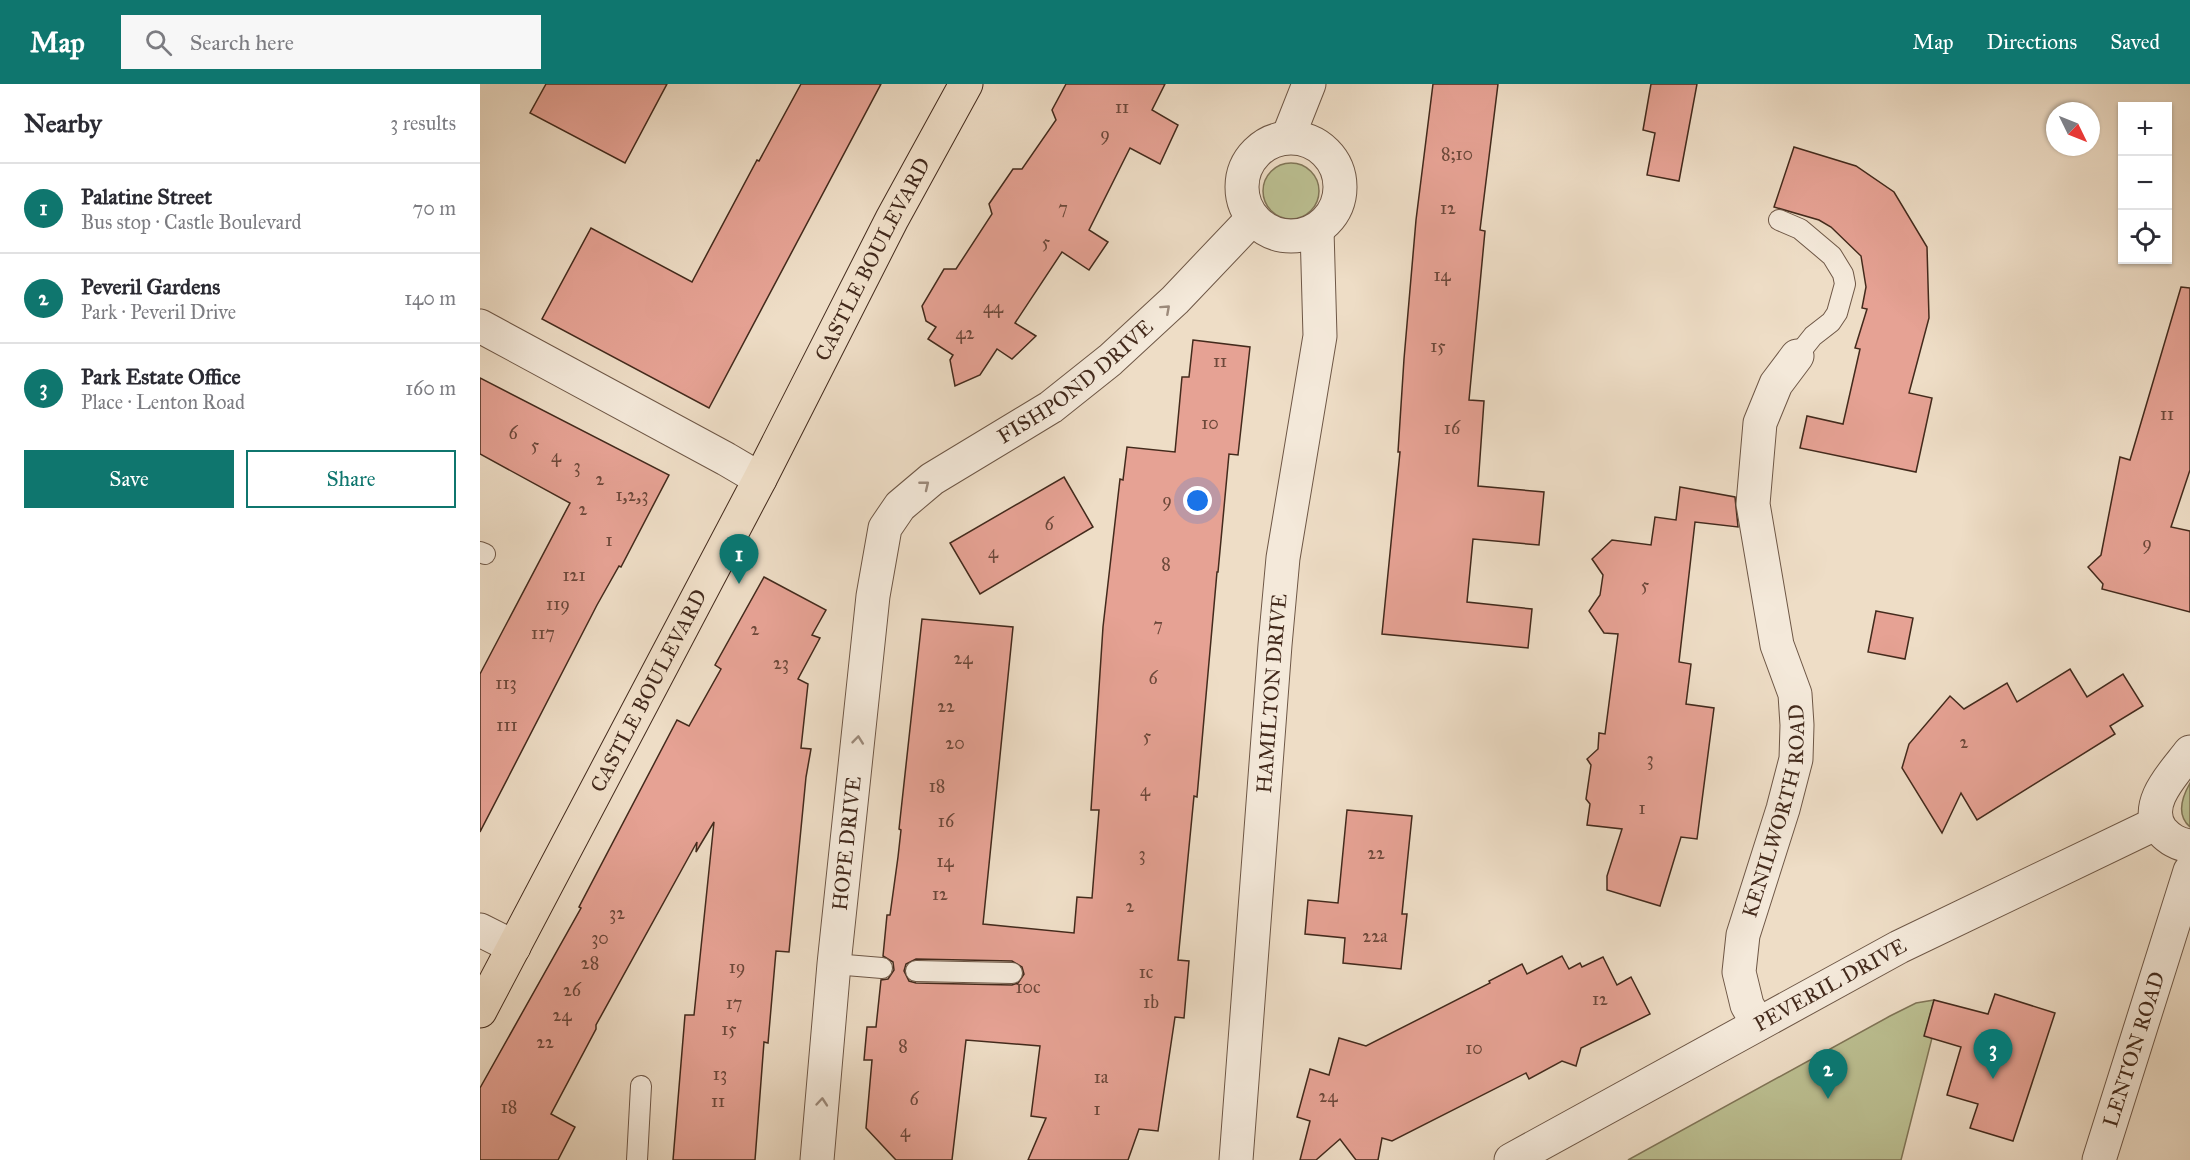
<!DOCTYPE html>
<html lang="en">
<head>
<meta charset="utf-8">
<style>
	body { margin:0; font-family:"IM FELL Great Primer",serif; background:#f7f7f7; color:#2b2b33 }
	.controls { position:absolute; right:18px; top:18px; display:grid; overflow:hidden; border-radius:0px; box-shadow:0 2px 4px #0004 }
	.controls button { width:54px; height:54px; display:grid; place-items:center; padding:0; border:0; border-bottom:2px solid #e1e1e2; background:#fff; color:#2b2b33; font:30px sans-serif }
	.compass { position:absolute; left:1566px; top:18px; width:54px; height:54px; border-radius:50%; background:#fff; box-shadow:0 2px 4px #0004; rotate:133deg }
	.you { position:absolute; left:718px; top:417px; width:21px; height:21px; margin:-15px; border:4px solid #fff; border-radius:50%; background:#1a73e8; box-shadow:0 0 0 9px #1a73e833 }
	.badge { display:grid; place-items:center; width:39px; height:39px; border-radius:50%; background:#0f766e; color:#fff; font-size:20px; font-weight:700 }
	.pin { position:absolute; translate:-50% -50px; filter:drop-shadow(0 2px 3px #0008) }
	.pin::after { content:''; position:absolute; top:32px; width:21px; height:18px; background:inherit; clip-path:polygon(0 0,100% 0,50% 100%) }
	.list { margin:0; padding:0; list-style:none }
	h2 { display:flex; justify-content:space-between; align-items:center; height:78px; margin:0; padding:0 24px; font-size:26px }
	h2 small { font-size:20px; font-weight:400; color:#7c7c81 }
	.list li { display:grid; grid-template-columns:39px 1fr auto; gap:18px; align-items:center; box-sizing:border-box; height:90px; padding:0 24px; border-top:2px solid #e1e1e2 }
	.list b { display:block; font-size:22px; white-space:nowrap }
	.list p { margin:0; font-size:20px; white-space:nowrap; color:#7c7c81 }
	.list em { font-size:20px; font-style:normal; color:#7c7c81 }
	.actions { display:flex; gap:12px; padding:18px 24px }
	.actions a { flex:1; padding:14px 0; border:2px solid #0f766e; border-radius:0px; text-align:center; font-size:21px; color:#0f766e }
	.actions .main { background:#0f766e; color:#fff }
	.icon { flex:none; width:33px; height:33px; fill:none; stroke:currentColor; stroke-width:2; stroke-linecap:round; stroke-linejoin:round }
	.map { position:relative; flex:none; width:1710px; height:1076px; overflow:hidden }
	header { display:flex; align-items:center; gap:36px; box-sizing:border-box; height:84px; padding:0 30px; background:#0f766e; color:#fff }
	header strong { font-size:28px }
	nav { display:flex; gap:33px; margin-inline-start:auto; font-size:21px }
	.search { width:420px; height:54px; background:#f7f7f7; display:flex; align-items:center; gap:15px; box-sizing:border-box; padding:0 21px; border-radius:0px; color:#7c7c81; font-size:22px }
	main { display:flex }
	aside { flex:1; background:#fff }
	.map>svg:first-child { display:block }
	.green { fill:#bcc092; stroke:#807557; stroke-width:1.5 }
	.building { fill:#e6a294; stroke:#432a1c; stroke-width:1.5; fill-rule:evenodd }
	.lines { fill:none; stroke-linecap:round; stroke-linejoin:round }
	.service-casing { stroke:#6e5746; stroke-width:22 }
	.minor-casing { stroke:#6e5746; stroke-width:35 }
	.tertiary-casing { stroke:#6e5746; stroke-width:35 }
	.primary-casing { stroke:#432a1c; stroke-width:35 }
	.service { stroke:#f4e9da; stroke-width:20 }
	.minor { stroke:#f4e9da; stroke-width:33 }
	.tertiary { stroke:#f4e9da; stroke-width:33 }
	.primary { stroke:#eeddc6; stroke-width:33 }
	.oneway { stroke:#9c8a7b }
	.labels { text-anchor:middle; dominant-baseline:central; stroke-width:4.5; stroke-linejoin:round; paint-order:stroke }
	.number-label { font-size:18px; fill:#6c483a }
	.street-label { font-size:21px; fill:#432a1c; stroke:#f4e9da }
</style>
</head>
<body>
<header>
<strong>Map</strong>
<div class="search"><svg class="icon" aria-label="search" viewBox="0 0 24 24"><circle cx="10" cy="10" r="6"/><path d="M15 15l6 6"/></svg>Search here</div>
<nav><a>Map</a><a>Directions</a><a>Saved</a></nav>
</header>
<main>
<aside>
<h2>Nearby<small>3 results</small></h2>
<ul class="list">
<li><span class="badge">1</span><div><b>Palatine Street</b><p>Bus stop · Castle Boulevard</p></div><em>70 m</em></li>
<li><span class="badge">2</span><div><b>Peveril Gardens</b><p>Park · Peveril Drive</p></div><em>140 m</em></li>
<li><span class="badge">3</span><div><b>Park Estate Office</b><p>Place · Lenton Road</p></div><em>160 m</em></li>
</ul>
<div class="actions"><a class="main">Save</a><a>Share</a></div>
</aside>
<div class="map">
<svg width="1710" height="1076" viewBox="0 0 1710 1076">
	<rect width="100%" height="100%" fill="#eeddc6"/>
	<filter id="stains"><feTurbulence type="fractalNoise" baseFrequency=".00333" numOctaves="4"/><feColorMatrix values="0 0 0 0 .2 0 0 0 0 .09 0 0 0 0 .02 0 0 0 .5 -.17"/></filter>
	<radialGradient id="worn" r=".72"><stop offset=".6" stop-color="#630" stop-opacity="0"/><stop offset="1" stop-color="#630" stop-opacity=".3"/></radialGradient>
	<g class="green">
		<circle cx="811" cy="107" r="28"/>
		<path d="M1710,699V743C1696,731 1702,713 1710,699Z"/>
		<path d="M1454,916L1445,951L1452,954L1421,1076H1148L1410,932L1436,919Z"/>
	</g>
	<g class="building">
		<path d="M66,0H187L145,79L50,29Z"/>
		<path d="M321,0H401L229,324L62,235L111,144L212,198L277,76L279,77Z"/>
		<path d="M586,0H685L672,26L698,41L680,80L650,64L609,146L628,158L609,186L582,168L535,239L556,252L532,275L517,265L500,291L475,302L470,276L473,271L448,255L456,243L446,237L442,222L464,185H476L512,130L509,120L533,85H542L576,36L572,26Z"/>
		<path d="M953,0H1018L1000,146L1005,147L989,316L1004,317L998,402L1064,408L1059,461L993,455L987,518L1052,525L1048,564L902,550L920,368H918L924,275L936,136Z"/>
		<path d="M1171,0H1217L1199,97L1167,91L1175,49L1163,46Z"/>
		<path d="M1314,63L1376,82L1414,108L1447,163L1449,234L1429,309L1452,314L1436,388L1320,364L1327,332L1363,340L1380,265L1375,264L1387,225L1382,224L1386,203L1381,172L1351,143L1339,136L1294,123Z"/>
		<path d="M1701,203L1710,204V386L1691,443L1710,447V528L1622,505L1623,500L1608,483L1621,471L1640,373L1650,376Z"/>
		<path d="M713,256L770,263L758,371L749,370L738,488H737L717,713L714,712L698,876L709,877L704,934L695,933L678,1047L659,1045L648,1076H548L566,1034L551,1032L560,962L486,956L472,1076H416L386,1044L392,976H384L387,943H396L401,896L408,895L414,886L413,878L403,872L407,831H410L418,773L421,746L419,745L442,535L533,543L503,840L594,849L597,813L612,814L619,726H611L623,543L640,395L643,396L647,363L695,368L702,293H709ZM436,875L532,877L542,883L544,890L538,899L532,901L436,899L429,897L424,887L426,880Z"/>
		<path d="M0,294L189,391L141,483L139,482L117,521L0,748V590L90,419L0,370Z"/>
		<path d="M584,393L613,443L500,510L470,459Z"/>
		<path d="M1200,403L1255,413L1258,443L1215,438L1199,578L1211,580L1206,620L1234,624L1217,755L1201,753L1180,822L1127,806V792L1142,745L1107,741L1110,720L1106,715L1111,681L1107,675L1118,665L1119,649L1125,650L1138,550L1124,549L1109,527L1120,511L1123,491L1112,475L1132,456L1171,461L1175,433L1196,436Z"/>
		<path d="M284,493L346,526L332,551L340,554L318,595L328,600L321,664L331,665L326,693L309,868L296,867L288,959L284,958L275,1076H193L205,931H214L234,738L216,768L217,758L116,941V945L71,1030L95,1043L78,1076H0V1004L101,824L99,823L197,636L209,642L241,585L235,581Z"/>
		<path d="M1396,527L1433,534L1425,575L1388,568Z"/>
		<path d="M1590,585L1607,613L1643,590L1663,622L1630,642L1635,650L1497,736L1481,709L1462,749L1422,684L1429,660L1470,612L1484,625L1527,599L1537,618Z"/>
		<path d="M867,726L932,732L922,830H927L921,885L863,879L865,854L825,850L828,816L858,819Z"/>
		<path d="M1082,872L1089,885L1100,879L1102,883L1123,873L1137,901L1151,893L1170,930L1101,964L1096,982L1082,977L1049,995L1046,989L912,1057L902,1054L898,1076H876L860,1055L836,1076H820L830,1037L817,1033L830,985L849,991L859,954L886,962L1010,899L1009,897L1042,880L1047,890Z"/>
		<path d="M1515,910L1575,929L1533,1057L1490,1044L1498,1020L1467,1011L1481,963L1444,952L1454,916L1508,930Z"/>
	</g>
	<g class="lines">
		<defs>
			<g id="service">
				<path d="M1299,136L1320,145L1352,172L1363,190L1365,200L1357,229L1351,238L1333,252L1317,272"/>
				<path d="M0,468L5,470"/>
				<path d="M354,880L402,884"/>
				<path d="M436,887L532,889"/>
				<path d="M157,1076L161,1002"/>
			</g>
			<g id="minor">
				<path d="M808,53L829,0"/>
				<circle cx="811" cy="103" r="49"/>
				<path d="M0,242L246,375L280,395"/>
				<path d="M0,846L34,863"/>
				<path id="s1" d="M1278,940L1267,921L1259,888L1263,851L1303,725L1316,675L1317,641L1315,610L1297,561L1273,420L1280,339L1296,300L1317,272"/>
				<path id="s2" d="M337,1076L354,880L393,512L405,444L420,422L452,395L571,323L630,276L695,216L772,135"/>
				<path id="s3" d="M756,1076L795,561L803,474L840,252L837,146"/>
			</g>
			<g id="tertiary">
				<path d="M1710,668C1695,688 1661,721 1682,747C1690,756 1698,760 1710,762"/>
				<path id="s4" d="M1031,1076L1419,863L1677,739"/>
				<path id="s5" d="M1619,1076L1710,787"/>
			</g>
			<g id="primary">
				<path id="s6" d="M0,927L280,395L412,135L486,0"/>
			</g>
		</defs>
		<use href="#service" class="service-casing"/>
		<use href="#minor" class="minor-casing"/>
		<use href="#tertiary" class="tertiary-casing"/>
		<use href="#primary" class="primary-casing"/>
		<use href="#service" class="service"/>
		<use href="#minor" class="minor"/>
		<use href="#tertiary" class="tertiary"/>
		<use href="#primary" class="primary"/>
	</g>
	<defs><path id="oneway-chevron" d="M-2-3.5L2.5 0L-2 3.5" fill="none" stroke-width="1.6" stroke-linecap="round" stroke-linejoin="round" transform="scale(1.5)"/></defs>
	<g class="oneway">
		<use href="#oneway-chevron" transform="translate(686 225) rotate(-42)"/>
		<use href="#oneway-chevron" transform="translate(445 401) rotate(-39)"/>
		<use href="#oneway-chevron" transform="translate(378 656) rotate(-84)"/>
		<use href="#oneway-chevron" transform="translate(342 1018) rotate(-85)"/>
	</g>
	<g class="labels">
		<g class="number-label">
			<text x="642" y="23">11</text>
			<text x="625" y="50">9</text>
			<text x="977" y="70">8;10</text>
			<text x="583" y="124">7</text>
			<text x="968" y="124">12</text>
			<text x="566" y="158">5</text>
			<text x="962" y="191">14</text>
			<text x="513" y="223">44</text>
			<text x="485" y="249">42</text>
			<text x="958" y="262">15</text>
			<text x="740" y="277">11</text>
			<text x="1687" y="330">11</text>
			<text x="730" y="339">10</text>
			<text x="972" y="344">16</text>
			<text x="33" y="349">6</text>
			<text x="55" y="361">5</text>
			<text x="76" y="372">4</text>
			<text x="97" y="382">3</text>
			<text x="120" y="395">2</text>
			<text x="152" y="411">1,2,3</text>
			<text x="687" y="416">9</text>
			<text x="103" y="425">2</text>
			<text x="569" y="440">6</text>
			<text x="129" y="456">1</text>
			<text x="1667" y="459">9</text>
			<text x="513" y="468">4</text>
			<text x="686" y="480">8</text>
			<text x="94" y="491">121</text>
			<text x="1165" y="501">5</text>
			<text x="78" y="520">119</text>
			<text x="678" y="541">7</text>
			<text x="275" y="545">2</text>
			<text x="63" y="549">117</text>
			<text x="483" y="574">24</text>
			<text x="301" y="579">23</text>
			<text x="673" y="594">6</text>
			<text x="26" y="599">113</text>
			<text x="466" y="622">22</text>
			<text x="27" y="641">111</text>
			<text x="667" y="652">5</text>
			<text x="1484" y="658">2</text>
			<text x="475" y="659">20</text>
			<text x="1170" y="675">3</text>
			<text x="457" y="702">18</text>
			<text x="665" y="706">4</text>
			<text x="1162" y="724">1</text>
			<text x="466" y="737">16</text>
			<text x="896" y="769">22</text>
			<text x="662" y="770">3</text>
			<text x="465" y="777">14</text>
			<text x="460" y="810">12</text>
			<text x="650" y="822">2</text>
			<text x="137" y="829">32</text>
			<text x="895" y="852">22a</text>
			<text x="120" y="854">30</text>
			<text x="110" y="879">28</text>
			<text x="257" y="883">19</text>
			<text x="666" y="888">1c</text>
			<text x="548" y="903">10c</text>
			<text x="92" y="906">26</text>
			<text x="1120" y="915">12</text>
			<text x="671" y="918">1b</text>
			<text x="254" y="919">17</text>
			<text x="82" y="931">24</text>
			<text x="249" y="945">15</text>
			<text x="65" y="958">22</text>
			<text x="423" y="962">8</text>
			<text x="994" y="964">10</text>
			<text x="240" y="990">13</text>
			<text x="621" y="993">1a</text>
			<text x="848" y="1012">24</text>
			<text x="434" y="1015">6</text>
			<text x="238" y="1017">11</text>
			<text x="29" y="1023">18</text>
			<text x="617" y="1025">1</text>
			<text x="425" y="1047">4</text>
		</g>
		<g class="street-label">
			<text stroke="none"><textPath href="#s6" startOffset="848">CASTLE BOULEVARD</textPath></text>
			<text stroke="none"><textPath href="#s2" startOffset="878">FISHPOND DRIVE</textPath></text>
			<text stroke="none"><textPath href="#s6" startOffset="362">CASTLE BOULEVARD</textPath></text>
			<text stroke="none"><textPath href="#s3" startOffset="468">HAMILTON DRIVE</textPath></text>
			<text stroke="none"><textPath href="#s1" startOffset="222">KENILWORTH ROAD</textPath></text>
			<text stroke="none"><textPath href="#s2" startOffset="318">HOPE DRIVE</textPath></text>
			<text stroke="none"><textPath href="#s4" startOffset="364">PEVERIL DRIVE</textPath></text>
			<text stroke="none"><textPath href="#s5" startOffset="116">LENTON ROAD</textPath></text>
		</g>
	</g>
	<rect width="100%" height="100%" filter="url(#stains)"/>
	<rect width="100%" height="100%" fill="url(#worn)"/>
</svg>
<div class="controls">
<button>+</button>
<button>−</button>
<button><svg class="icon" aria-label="locate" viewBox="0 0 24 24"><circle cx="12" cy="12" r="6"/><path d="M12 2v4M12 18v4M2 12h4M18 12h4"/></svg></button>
</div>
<svg class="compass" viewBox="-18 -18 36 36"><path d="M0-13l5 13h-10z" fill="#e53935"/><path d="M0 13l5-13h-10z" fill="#7c7c81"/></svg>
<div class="you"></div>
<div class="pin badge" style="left:259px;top:500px">1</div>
<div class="pin badge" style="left:1348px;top:1015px">2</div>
<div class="pin badge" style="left:1513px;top:995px">3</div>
</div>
</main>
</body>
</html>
